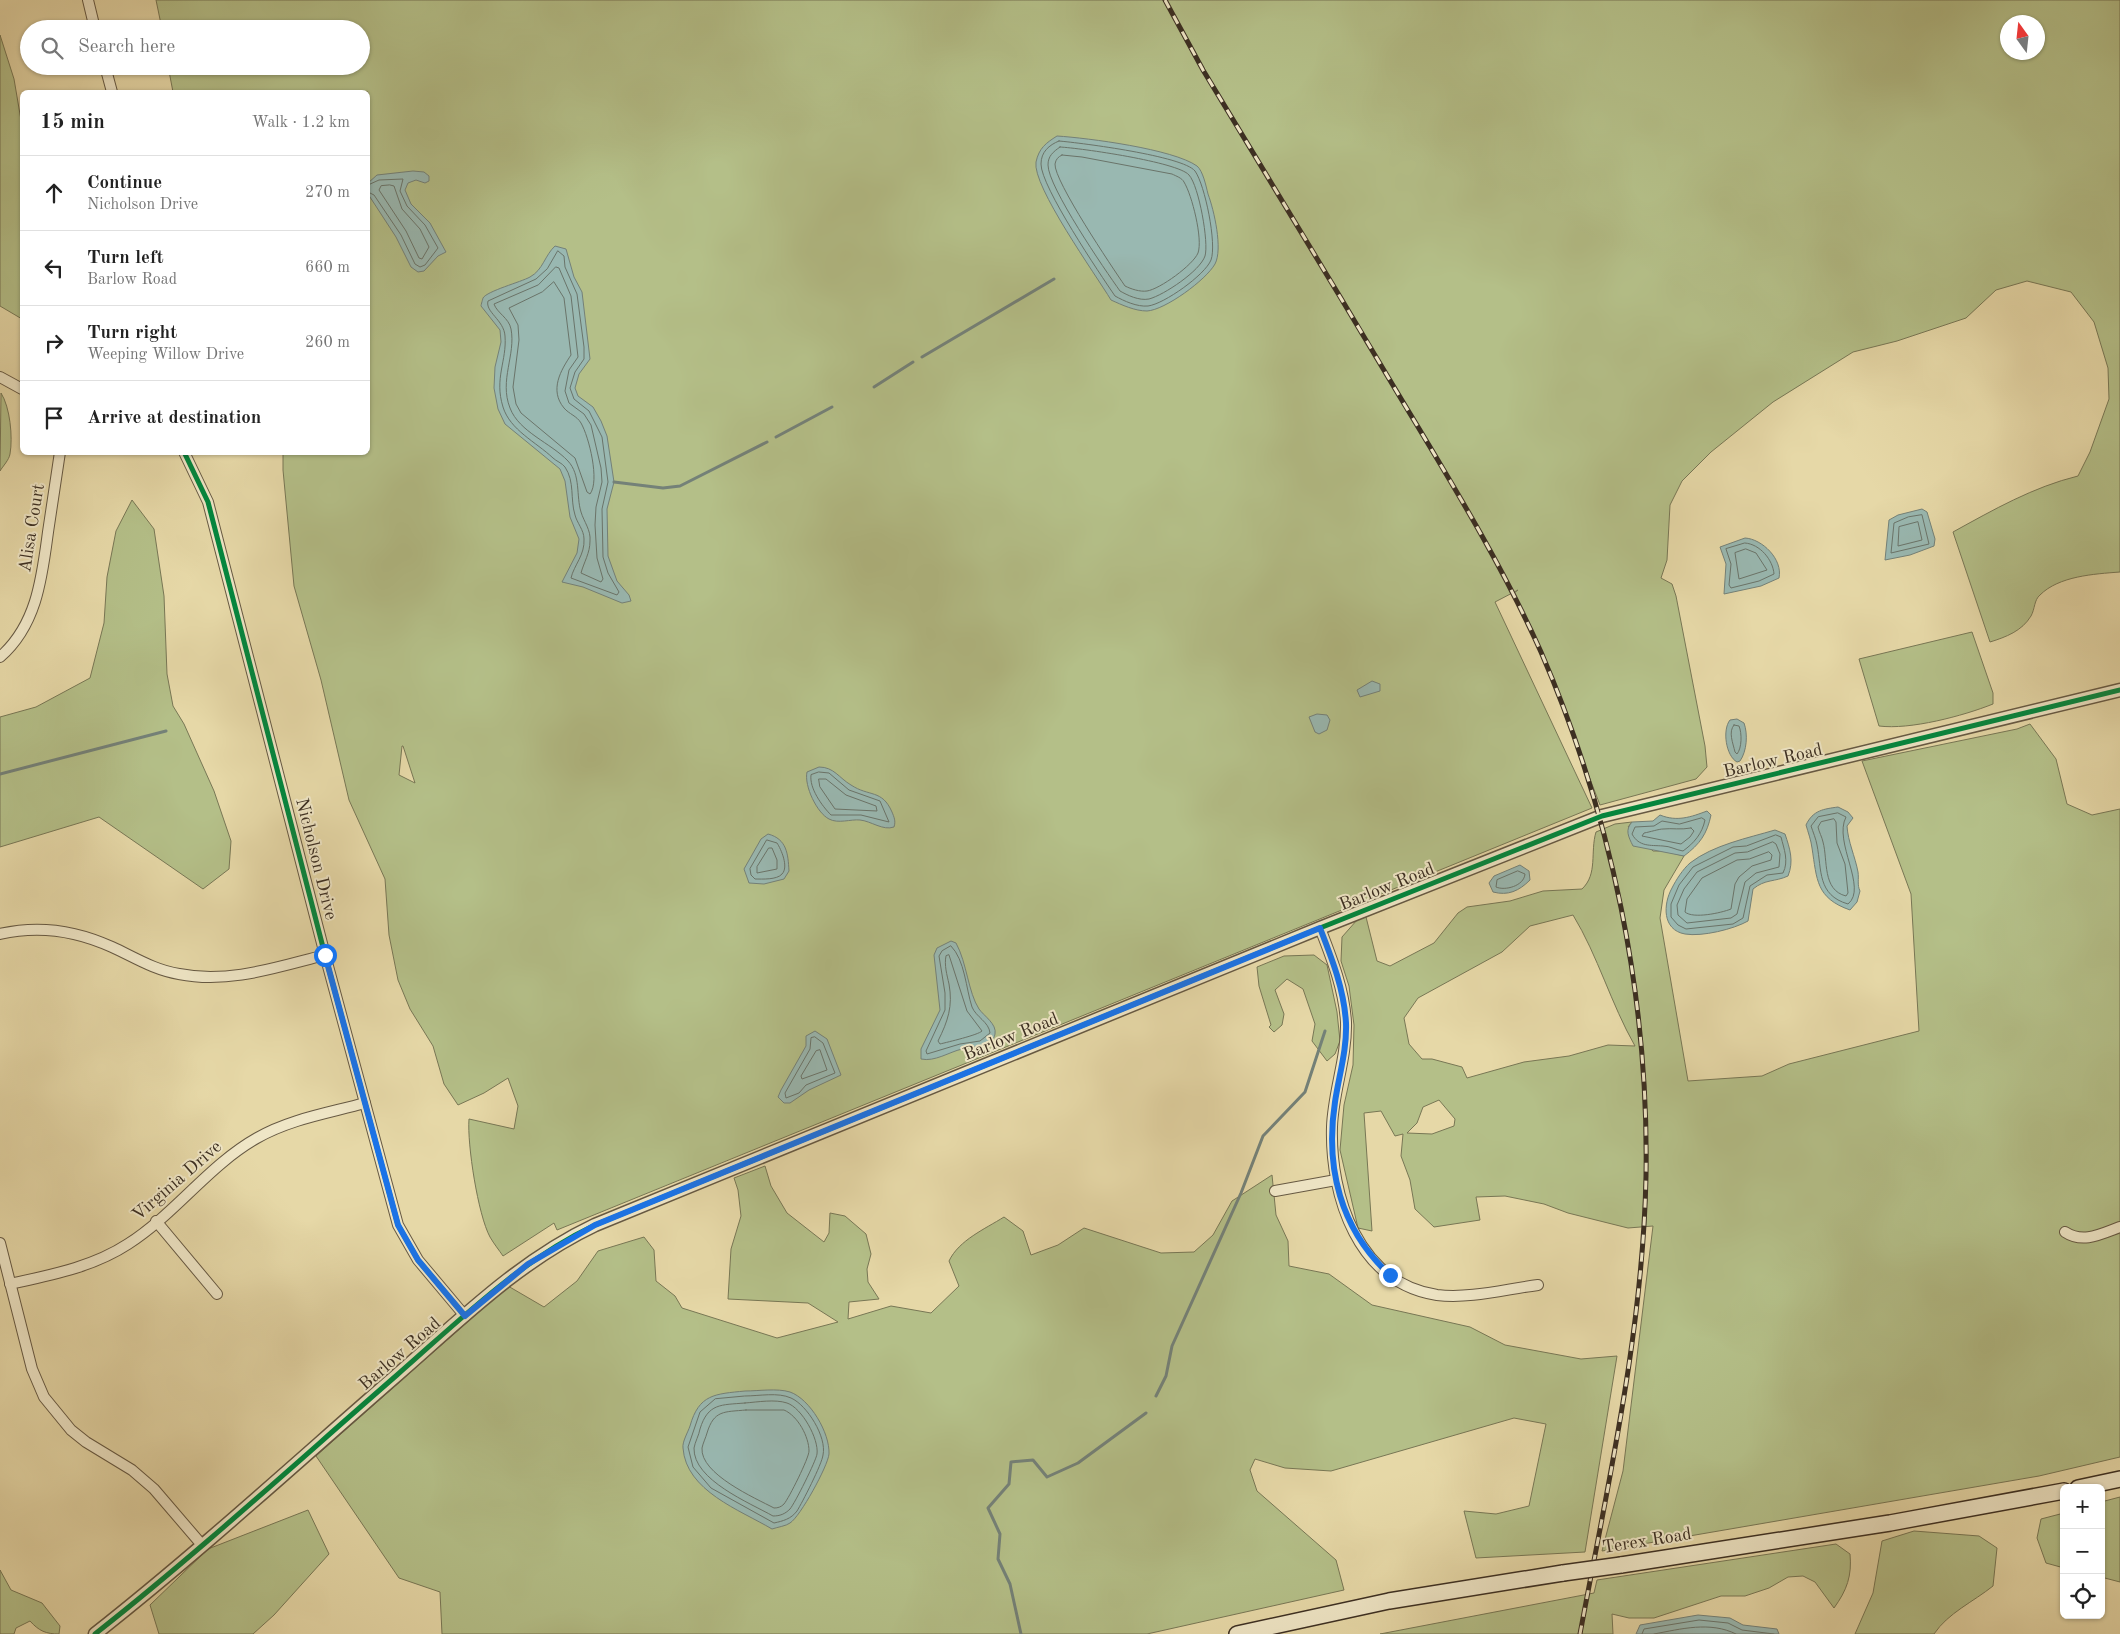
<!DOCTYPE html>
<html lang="en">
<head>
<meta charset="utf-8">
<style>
	body { margin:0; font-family:"Old Standard TT",serif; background:#f2f2f2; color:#222 }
	.controls { position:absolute; right:15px; bottom:15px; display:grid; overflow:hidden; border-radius:8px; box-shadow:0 1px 4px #0004 }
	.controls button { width:45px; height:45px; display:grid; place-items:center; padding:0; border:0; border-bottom:1px solid #e0e0e0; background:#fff; color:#222; font:25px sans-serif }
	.compass { position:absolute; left:2000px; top:15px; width:45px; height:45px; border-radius:50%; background:#fff; box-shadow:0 1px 4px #0004; rotate:345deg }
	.stop { position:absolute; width:15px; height:15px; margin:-11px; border:4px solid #1a73e8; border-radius:50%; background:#fff }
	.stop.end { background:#1a73e8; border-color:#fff; box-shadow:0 1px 5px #0008 }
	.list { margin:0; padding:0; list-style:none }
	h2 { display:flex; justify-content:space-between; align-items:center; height:65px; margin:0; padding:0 20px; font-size:21px }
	h2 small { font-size:16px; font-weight:400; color:#767676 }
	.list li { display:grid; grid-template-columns:32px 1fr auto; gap:15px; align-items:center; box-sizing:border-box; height:75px; padding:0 20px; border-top:1px solid #e0e0e0 }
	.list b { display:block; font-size:19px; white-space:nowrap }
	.list p { margin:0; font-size:16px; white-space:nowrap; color:#767676 }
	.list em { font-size:16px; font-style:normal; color:#767676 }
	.icon { flex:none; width:28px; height:28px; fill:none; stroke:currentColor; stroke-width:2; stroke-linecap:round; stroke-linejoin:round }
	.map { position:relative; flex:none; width:2120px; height:1634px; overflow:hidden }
	.search { position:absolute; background:#fff; box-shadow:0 1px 4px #0004; left:20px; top:20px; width:350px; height:55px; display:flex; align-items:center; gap:12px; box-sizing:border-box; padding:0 18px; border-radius:28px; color:#767676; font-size:19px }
	.panel { position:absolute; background:#fff; box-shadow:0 1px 4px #0004; left:20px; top:90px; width:350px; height:365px; border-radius:8px }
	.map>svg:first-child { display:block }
	.green { fill:#b4bf88; stroke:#787755; fill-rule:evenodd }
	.water { fill:#99b8b1; stroke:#748178 }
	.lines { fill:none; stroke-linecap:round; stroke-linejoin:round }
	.shore { stroke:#6a746a; stroke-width:1 }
	.stream { stroke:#748178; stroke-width:3 }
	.minor-casing { stroke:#665943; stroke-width:12 }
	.tertiary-casing { stroke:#665943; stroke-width:15 }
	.secondary-casing { stroke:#3c2f22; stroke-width:18 }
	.minor { stroke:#efe6c6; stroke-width:10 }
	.tertiary { stroke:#efe6c6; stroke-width:12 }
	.secondary { stroke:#efe6c6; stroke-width:15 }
	.rail-casing { stroke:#3c2f22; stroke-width:5 }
	.rail { stroke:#efe6c6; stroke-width:3; stroke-dasharray:9; stroke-linecap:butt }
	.secondary-bridge-casing { stroke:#3c2f22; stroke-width:18; stroke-linecap:butt }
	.secondary-bridge { stroke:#efe6c6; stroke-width:15 }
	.cycleway-casing { stroke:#efe6c6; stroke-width:8 }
	.cycleway { stroke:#00873e; stroke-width:5 }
	.route { stroke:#1a73e8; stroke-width:6 }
	.labels { text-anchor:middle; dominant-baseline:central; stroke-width:4; stroke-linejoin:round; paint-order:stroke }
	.street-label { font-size:18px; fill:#3c2f22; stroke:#efe6c6 }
</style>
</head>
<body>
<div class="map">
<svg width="2120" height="1634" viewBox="0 0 2120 1634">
	<rect width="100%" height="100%" fill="#e6d8a7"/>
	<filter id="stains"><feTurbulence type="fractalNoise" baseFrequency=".004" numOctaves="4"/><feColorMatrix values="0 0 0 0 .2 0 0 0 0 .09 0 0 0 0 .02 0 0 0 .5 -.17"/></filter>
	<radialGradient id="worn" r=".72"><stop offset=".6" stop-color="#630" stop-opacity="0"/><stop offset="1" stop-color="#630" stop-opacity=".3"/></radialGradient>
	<g class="green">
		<path d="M156,0H2120V572C2094,574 2059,576 2040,595C2034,600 2035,609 2031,616C2022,631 2006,637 1990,642L1953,532C1993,510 2033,487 2078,476L2090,452L2109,399L2108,368L2094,322L2071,292L2027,281L1996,290L1966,318L1897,341L1853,352L1773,402L1711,452L1682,481L1670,505L1667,560L1661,578L1672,584L1676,596L1705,746L1707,767L1696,779L1600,805L1542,654L1513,594L1518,590L1495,602L1592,808L557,1230L554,1223L503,1256C499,1250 494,1244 490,1237C478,1215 467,1144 469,1119L514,1129L518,1106L508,1078L484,1093L458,1105L444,1084L433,1046L410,1009L398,980L389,935L385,879L349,800L321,680L294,586L283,470V453L368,452V92H173L168,66H361V29H162ZM2008,22H2038V52H2008ZM402,746H403L415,783L399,775Z"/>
		<path d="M0,35L14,79L22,126V319L0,306Z"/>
		<path d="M1,393C10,407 13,437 10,454C9,460 3,466 0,471Z"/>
		<path d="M132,500L154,529L164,596L167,674L173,706L184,724L214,791L231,841L229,869L203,889L99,817L0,847V717L36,707L90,678L104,623L107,577L116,531Z"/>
		<path d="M1972,632L1993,693V704C1963,716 1910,730 1879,726L1859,659Z"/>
		<path d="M2030,724L2056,759L2067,804L2092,815L2120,809V1457L2039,1476L1602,1551L1623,1471L1653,1226L1628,1228L1568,1213L1544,1204L1505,1196L1476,1197L1480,1220L1434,1227L1415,1209L1410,1180L1401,1156L1403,1134L1395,1136L1381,1111L1364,1113L1372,1231L1358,1228L1340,1150L1344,1105L1353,1065L1354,1025L1349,986L1341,961L1342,937L1357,920L1366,917L1377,961L1390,966L1434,943L1458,913L1467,907L1510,901L1543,891L1582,889C1598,874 1590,852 1596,832L1615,824L1632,822L1628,827L1653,851H1664L1684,856L1664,890L1660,918L1688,1081L1762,1076L1789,1064L1919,1031L1911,894L1862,761L2017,729ZM1573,915C1598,956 1611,1004 1635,1046L1608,1045L1569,1056L1524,1062L1467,1078L1462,1067L1432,1059H1422L1409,1044L1404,1018L1418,998L1502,952L1530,926ZM1439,1100L1455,1119L1454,1126L1432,1134L1407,1133L1417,1123L1423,1107Z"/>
		<path d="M1314,955L1327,965L1337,1012L1340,1041L1335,1054L1327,1061L1312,1041L1315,1024L1303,989L1287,979L1275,990L1284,1014L1282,1025L1274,1032L1269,1027L1271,1025L1259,986L1257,967L1284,956Z"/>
		<path d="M765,1166L771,1186L787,1213L824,1242L829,1233L830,1213L845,1216L866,1234L871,1254L867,1269L868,1282L879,1299L849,1302L848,1319L891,1306L931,1313L959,1286L949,1261C959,1240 985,1229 1004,1217L1023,1231L1031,1255L1058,1245L1084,1228L1161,1253L1194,1252L1213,1235L1232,1201L1272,1175L1276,1215L1288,1241L1289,1266L1329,1274L1372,1305L1470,1327L1505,1345L1581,1359L1617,1356L1585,1552L1476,1558L1464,1511L1496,1514L1529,1506L1546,1424L1514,1418L1331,1471L1285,1468L1255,1459L1250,1470L1257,1491L1336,1560L1344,1590L1147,1634H442L440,1592L399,1578L316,1456L508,1286L544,1307L577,1281L598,1251L644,1237L654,1250L656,1281L675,1296L682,1308L777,1338L838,1322L808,1303L728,1299L731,1249L741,1216L738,1190L734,1178Z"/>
		<path d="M2120,1497V1582L2101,1577V1502Z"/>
		<path d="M308,1510L329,1554L274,1615L253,1634H159L150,1605L208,1549Z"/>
		<path d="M2064,1513V1568L2046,1563L2037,1538L2041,1519Z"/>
		<path d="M1914,1531L1979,1536L1997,1548L1993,1586C1973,1602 1948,1613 1934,1634H1855L1873,1593L1882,1541Z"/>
		<path d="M1836,1544L1850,1554C1852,1576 1847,1590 1834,1608L1815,1582L1803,1576L1788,1577L1769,1588L1745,1596H1721L1654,1618H1629L1612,1614L1613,1634H1380L1594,1593L1597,1580Z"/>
		<path d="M0,1570L11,1590L42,1603L60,1626L59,1634C46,1634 39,1631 30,1621L16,1628L14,1634H0Z"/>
	</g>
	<g class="water">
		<path d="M1057,136C1088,138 1173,149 1197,166C1203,171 1206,186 1208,194C1214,210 1223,249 1215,264C1206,280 1165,310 1147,311C1135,311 1122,305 1111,300C1096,275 1032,186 1036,162C1039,148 1046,143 1057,136Z"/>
		<path d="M413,171L424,172L429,176V181L425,183L416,180L408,183L405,190L411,204L430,223L446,252L438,256L424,271L418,272L411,267L396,237L368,194V183L377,175Z"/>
		<path d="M555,246L566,249L574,277L582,292L590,359L579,374L575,388L578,396L593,407L601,421L607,436L614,482L607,509L608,556L617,581L629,595L631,601L622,603L583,587L562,582L577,553L579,539L570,517L565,481L560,469L505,424L498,409L494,388L495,367L501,342L500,330L481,306C481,305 483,298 483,298C487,291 521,282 530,277C543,270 545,255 555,246Z"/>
		<path d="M1922,509L1927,512L1935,539L1934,546L1910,555L1885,560L1889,520L1898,515Z"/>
		<path d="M1745,538C1762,539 1783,559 1779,578L1761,586L1724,594L1726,564L1720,547Z"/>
		<path d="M1372,681L1380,684V691L1360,697L1357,690Z"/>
		<path d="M1317,714L1327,715L1330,720L1327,730L1319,734L1315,732L1309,717Z"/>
		<path d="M1737,719L1744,723C1748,734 1747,751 1740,761L1737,762C1726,756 1722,730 1730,720Z"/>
		<path d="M819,767C834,767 839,778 851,785C869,797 882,789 892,812C894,817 896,821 894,827C883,831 871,821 860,820C851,819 838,824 829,819C817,813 804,786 807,772Z"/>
		<path d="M1838,807L1848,812L1853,818L1847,826C1848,842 1855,856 1858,872C1859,879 1857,885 1860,891L1857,902L1850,910C1816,898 1817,880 1812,848C1811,840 1808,832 1806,825C1813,810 1824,809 1838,807Z"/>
		<path d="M1707,811L1711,815C1707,834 1700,844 1684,856L1633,846C1628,836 1625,830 1632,822L1653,821L1660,815C1677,822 1691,817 1707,811Z"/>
		<path d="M1775,830L1785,834C1790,849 1794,861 1788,876C1775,882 1765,879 1753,889L1748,921C1734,929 1702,937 1685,934C1662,930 1663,904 1672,888C1676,880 1683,869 1690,863C1713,845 1748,838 1775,830Z"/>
		<path d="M768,834C787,839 788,854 789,871L784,879L764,884L749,883L744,869L761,839Z"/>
		<path d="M1520,865L1529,871L1530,880C1519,891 1508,896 1493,892L1489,883L1494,876Z"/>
		<path d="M951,941L956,943C967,963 968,992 979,1009C984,1016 997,1024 995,1034C993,1048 971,1046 962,1049C949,1052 935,1062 921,1059V1049L940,1010L934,955L937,948Z"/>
		<path d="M815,1031L827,1039L841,1075L809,1090L790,1103H784L778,1097L781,1090L806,1046V1036Z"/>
		<path d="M745,1391C759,1391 777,1388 790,1392C810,1399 830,1433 829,1454C828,1466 800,1517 790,1523C786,1526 778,1527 772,1529C740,1510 686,1491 683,1448C682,1442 688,1432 690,1426C699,1394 715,1394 745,1391Z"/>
		<path d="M1698,1615L1730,1618L1743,1625L1777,1629L1779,1634H1636L1640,1625Z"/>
	</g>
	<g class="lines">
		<g class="shore">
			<path d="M1059,141C1082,143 1183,156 1195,171C1205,185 1217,244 1211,260C1205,275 1164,304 1148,306C1137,307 1124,301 1115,296C1100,274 1041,187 1041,164C1041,152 1049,145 1059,141Z"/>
			<path d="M1060,147C1080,148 1178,162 1189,175C1199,186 1209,243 1205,256C1200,271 1164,295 1149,299C1139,301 1127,295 1120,291C1105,270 1048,187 1048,165C1048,156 1053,152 1060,147Z"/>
			<path d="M1062,155L1082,157L1172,174C1176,176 1182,178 1184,182C1192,195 1203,239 1198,253C1193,265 1160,289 1147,291C1140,292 1131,289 1125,286C1112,267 1054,181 1055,164C1056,159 1058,157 1062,155Z"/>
			<path d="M368,185L379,180L403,179L400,191L407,206L425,225L438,248L425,265L420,267L415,264L401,235L374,195L368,192"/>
			<path d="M390,185L394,186L402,209L420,229L429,247L422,259L419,258L406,231L379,190L381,186Z"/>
			<path d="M558,251L564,256L565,267L577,294L584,347V359L575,372L570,388L574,399L589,411L602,437L608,482L602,509L603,557L608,573L619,592L617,595L571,578C574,565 585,555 584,539C584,530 577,523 575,515C570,499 575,482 565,467C562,463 556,461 553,458C536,442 510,430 503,407C494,378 507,361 505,336C504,320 485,312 488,301L536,279L547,269Z"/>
			<path d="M556,267L559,268L571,296L578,357L569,370L565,391L569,403L584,414L591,425L601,468L602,482L596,507L595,525L597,558L603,579L601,582L581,573C584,562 590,553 590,541C591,530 584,522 581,512C576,496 581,475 568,461C551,443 519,432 510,408C499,380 516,355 511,329C509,318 497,313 494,304L538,285Z"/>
			<path d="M554,282L564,298L571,355C561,370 549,390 564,408C569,414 577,416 581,423C589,437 600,481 590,494L587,492L575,458L521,413L516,404L513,387L519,340L518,325L509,308L542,292Z"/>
			<path d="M1922,515L1929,544L1891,553L1894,523L1908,517Z"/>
			<path d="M1918,522L1922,540L1898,546L1899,527Z"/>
			<path d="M1745,543C1760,544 1773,560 1774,574L1759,581L1731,588L1729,585L1731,564L1726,549Z"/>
			<path d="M1746,549L1756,553L1767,570L1739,579L1735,553Z"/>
			<path d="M1734,725L1739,726C1742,733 1742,748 1737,754L1735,752C1733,743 1728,732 1734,725Z"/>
			<path d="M819,772L829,773L849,790L880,801L889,822L861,815H831C822,806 809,788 811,775Z"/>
			<path d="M819,779H826L846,795L876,806L877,811L835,809L820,787Z"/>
			<path d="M1838,813L1846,817C1833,842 1868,888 1848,904C1817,895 1822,870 1817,845C1816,839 1813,832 1811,826L1818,817Z"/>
			<path d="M1702,818L1705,820C1702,834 1694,843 1683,851C1676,850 1670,846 1663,846C1650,845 1639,847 1632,834L1635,827L1654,826L1662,821L1679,824Z"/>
			<path d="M1834,819L1836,822L1837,843L1845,864L1848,893L1846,896C1822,890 1828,860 1823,842C1822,837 1819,832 1818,827L1821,822Z"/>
			<path d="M1691,828L1694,831L1690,837L1681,844L1642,836L1644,833C1650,832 1659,829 1663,829C1672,828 1681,830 1691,828Z"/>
			<path d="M1776,835L1781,837C1784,849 1789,861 1783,873L1767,875L1750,886L1743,918L1733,924L1686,929L1678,925L1671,917V904L1679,885L1693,867L1733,847L1746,846Z"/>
			<path d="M767,840L777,843C781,849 789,867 782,874C777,880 762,879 755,879L751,875L750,869Z"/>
			<path d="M1773,842L1776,844L1780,854L1779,867L1756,873L1745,882L1737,914L1731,918L1687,923L1678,915L1677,905L1684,889L1697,872L1735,853L1747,852Z"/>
			<path d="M769,848H772L777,860V869L757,873V867Z"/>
			<path d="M1769,852L1772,855L1771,860L1752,866L1739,877L1735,884L1731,909C1721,913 1693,919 1685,912L1687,899L1702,878L1737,860L1749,859Z"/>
			<path d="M1518,871L1525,874C1524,886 1505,891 1496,887L1497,880Z"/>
			<path d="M951,946C965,960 966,989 972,1007C976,1017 989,1022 990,1033L980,1041L960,1044L927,1054L926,1051L945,1010V993L939,956L942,951Z"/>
			<path d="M949,955L967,1011L982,1031C978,1035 948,1042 940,1044L938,1041C948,1021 953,1006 949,984C947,975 944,965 946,956Z"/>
			<path d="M815,1037L823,1043L835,1073L806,1085L799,1093L786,1098L785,1093L810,1049L811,1038Z"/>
			<path d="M820,1050L827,1070L802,1079L801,1076L816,1051Z"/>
			<path d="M745,1396C759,1396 778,1392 791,1398C807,1405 827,1437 823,1455C822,1464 802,1503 797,1511C791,1519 783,1521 774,1523L711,1488L693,1467L688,1447L700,1412L715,1399Z"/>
			<path d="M745,1403C758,1402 775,1399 787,1403C802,1408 819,1439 817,1454C816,1461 795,1503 790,1509C785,1514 780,1516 773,1516C750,1503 693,1480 694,1448C695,1442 699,1435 700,1429C708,1403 721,1405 745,1403Z"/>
			<path d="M746,1410H784C798,1416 809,1437 809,1451C809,1458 789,1498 784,1504C781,1507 778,1508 774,1508C755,1498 700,1474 702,1448C703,1443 706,1437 707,1433C714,1410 724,1412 746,1410Z"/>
			<path d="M1642,1634L1644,1629L1699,1620L1728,1623L1742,1630L1774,1634"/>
			<path d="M1654,1634C1681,1629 1710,1621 1736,1634"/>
		</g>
		<g class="stream">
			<path d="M922,357L1054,279"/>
			<path d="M874,387L913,362"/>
			<path d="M776,437L832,407"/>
			<path d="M614,482L663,488L680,486L767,442"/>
			<path d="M0,774L166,731"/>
			<path d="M1156,1396L1166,1376L1172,1346L1241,1193L1263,1136L1305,1092L1325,1031"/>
			<path d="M1021,1634L1010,1584L998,1559L1000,1534L988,1508L1009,1484L1011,1462L1033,1460L1047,1477L1078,1463L1146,1413"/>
		</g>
		<defs>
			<g id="minor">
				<path d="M88,0L95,29"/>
				<path d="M105,66L112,92"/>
				<path d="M0,377L22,389"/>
				<path d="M184,452L208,502L325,955L398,1225L418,1260L465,1316"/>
				<path d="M0,657C37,625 42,577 48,532C52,505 56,479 60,452"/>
				<path d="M1320,928C1332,959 1344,989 1346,1022C1347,1058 1333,1092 1332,1127C1330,1196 1358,1283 1437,1295C1470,1299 1506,1289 1538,1285"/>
				<path d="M0,934C38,925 77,931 112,947C134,957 154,970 179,974C229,984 277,967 325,955"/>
				<path d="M1275,1191L1336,1180"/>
				<path d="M156,1221L217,1294"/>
				<path d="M2065,1232C2083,1244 2101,1234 2120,1227"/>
				<path d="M0,1243L32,1369L44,1397L71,1430L86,1442L132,1470L154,1489L202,1545"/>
				<path d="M10,1284C51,1275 93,1267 128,1244C175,1214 209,1165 257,1138C290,1119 329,1113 365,1103"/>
			</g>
			<path id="tertiary" d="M95,1634C199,1552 297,1462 397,1375C460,1320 519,1261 595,1225L1320,928L1602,816L2120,690"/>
			<g id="secondary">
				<path d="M2078,1488L2120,1479"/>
				<path d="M1621,1565L1890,1523L2064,1491"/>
				<path d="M1237,1634L1389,1601L1563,1573"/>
			</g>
		</defs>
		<use href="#minor" class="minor-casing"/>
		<use href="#tertiary" class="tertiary-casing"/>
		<use href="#secondary" class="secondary-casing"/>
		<use href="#minor" class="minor"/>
		<use href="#tertiary" class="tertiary"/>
		<use href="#secondary" class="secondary"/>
		<defs>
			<path id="rail" d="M1165,0L1203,70C1267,176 1331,281 1394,387C1446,474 1500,560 1541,652C1612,816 1649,998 1646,1176C1643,1331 1608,1483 1580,1634"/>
		</defs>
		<use href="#rail" class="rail-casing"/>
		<use href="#rail" class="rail"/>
		<defs>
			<path id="secondary-bridge" d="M1563,1573L1621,1565"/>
		</defs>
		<use href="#secondary-bridge" class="secondary-bridge-casing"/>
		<use href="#secondary-bridge" class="secondary-bridge"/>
		<defs>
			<g id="cycleway">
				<path d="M184,452L208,502L325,955L398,1225L418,1260L465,1316"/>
				<path d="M95,1634C199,1552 297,1462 397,1375C460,1320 519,1261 595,1225L1320,928L1602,816L2120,690"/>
			</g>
		</defs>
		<use href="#cycleway" class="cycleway-casing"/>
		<use href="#cycleway" class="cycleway"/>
	</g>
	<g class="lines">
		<path class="route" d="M325,955L398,1225L418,1260L465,1316L528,1264L595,1225L1320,928C1332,959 1344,989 1346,1023C1347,1050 1339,1075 1335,1102C1325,1167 1340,1229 1390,1275"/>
	</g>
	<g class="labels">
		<g class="street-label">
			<text transform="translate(32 528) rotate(-81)">Alisa Court</text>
			<text transform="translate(1773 761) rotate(-13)">Barlow Road</text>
			<text transform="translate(316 859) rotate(76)">Nicholson Drive</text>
			<text transform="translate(1387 887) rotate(-22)">Barlow Road</text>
			<text transform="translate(1011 1037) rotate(-22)">Barlow Road</text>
			<text transform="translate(177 1181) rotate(-41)">Virginia Drive</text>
			<text transform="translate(400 1354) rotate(-41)">Barlow Road</text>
			<text transform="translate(1647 1541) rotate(-9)">Terex Road</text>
		</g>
	</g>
	<rect width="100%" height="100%" filter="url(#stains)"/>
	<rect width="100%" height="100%" fill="url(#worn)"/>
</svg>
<div class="controls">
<button>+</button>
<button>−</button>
<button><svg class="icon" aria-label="locate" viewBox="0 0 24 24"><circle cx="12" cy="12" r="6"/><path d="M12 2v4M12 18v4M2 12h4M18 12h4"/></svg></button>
</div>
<svg class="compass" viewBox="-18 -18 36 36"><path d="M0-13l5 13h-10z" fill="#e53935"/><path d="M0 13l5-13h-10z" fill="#767676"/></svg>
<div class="stop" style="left:325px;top:955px"></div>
<div class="stop end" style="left:1390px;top:1275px"></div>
<div class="search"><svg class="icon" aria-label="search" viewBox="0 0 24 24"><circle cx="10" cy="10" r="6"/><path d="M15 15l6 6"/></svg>Search here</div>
<section class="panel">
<h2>15 min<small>Walk · 1.2 km</small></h2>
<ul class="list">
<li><svg class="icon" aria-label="ahead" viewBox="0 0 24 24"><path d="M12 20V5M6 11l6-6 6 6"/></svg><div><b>Continue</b><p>Nicholson Drive</p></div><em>270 m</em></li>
<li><svg class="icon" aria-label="left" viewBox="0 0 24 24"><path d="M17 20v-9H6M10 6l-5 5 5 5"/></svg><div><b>Turn left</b><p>Barlow Road</p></div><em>660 m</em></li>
<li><svg class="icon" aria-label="right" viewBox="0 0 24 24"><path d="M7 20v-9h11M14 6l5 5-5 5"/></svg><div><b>Turn right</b><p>Weeping Willow Drive</p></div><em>260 m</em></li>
<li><svg class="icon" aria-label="arrive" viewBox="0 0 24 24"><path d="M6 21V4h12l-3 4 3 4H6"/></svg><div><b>Arrive at destination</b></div></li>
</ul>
</section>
</div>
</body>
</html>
